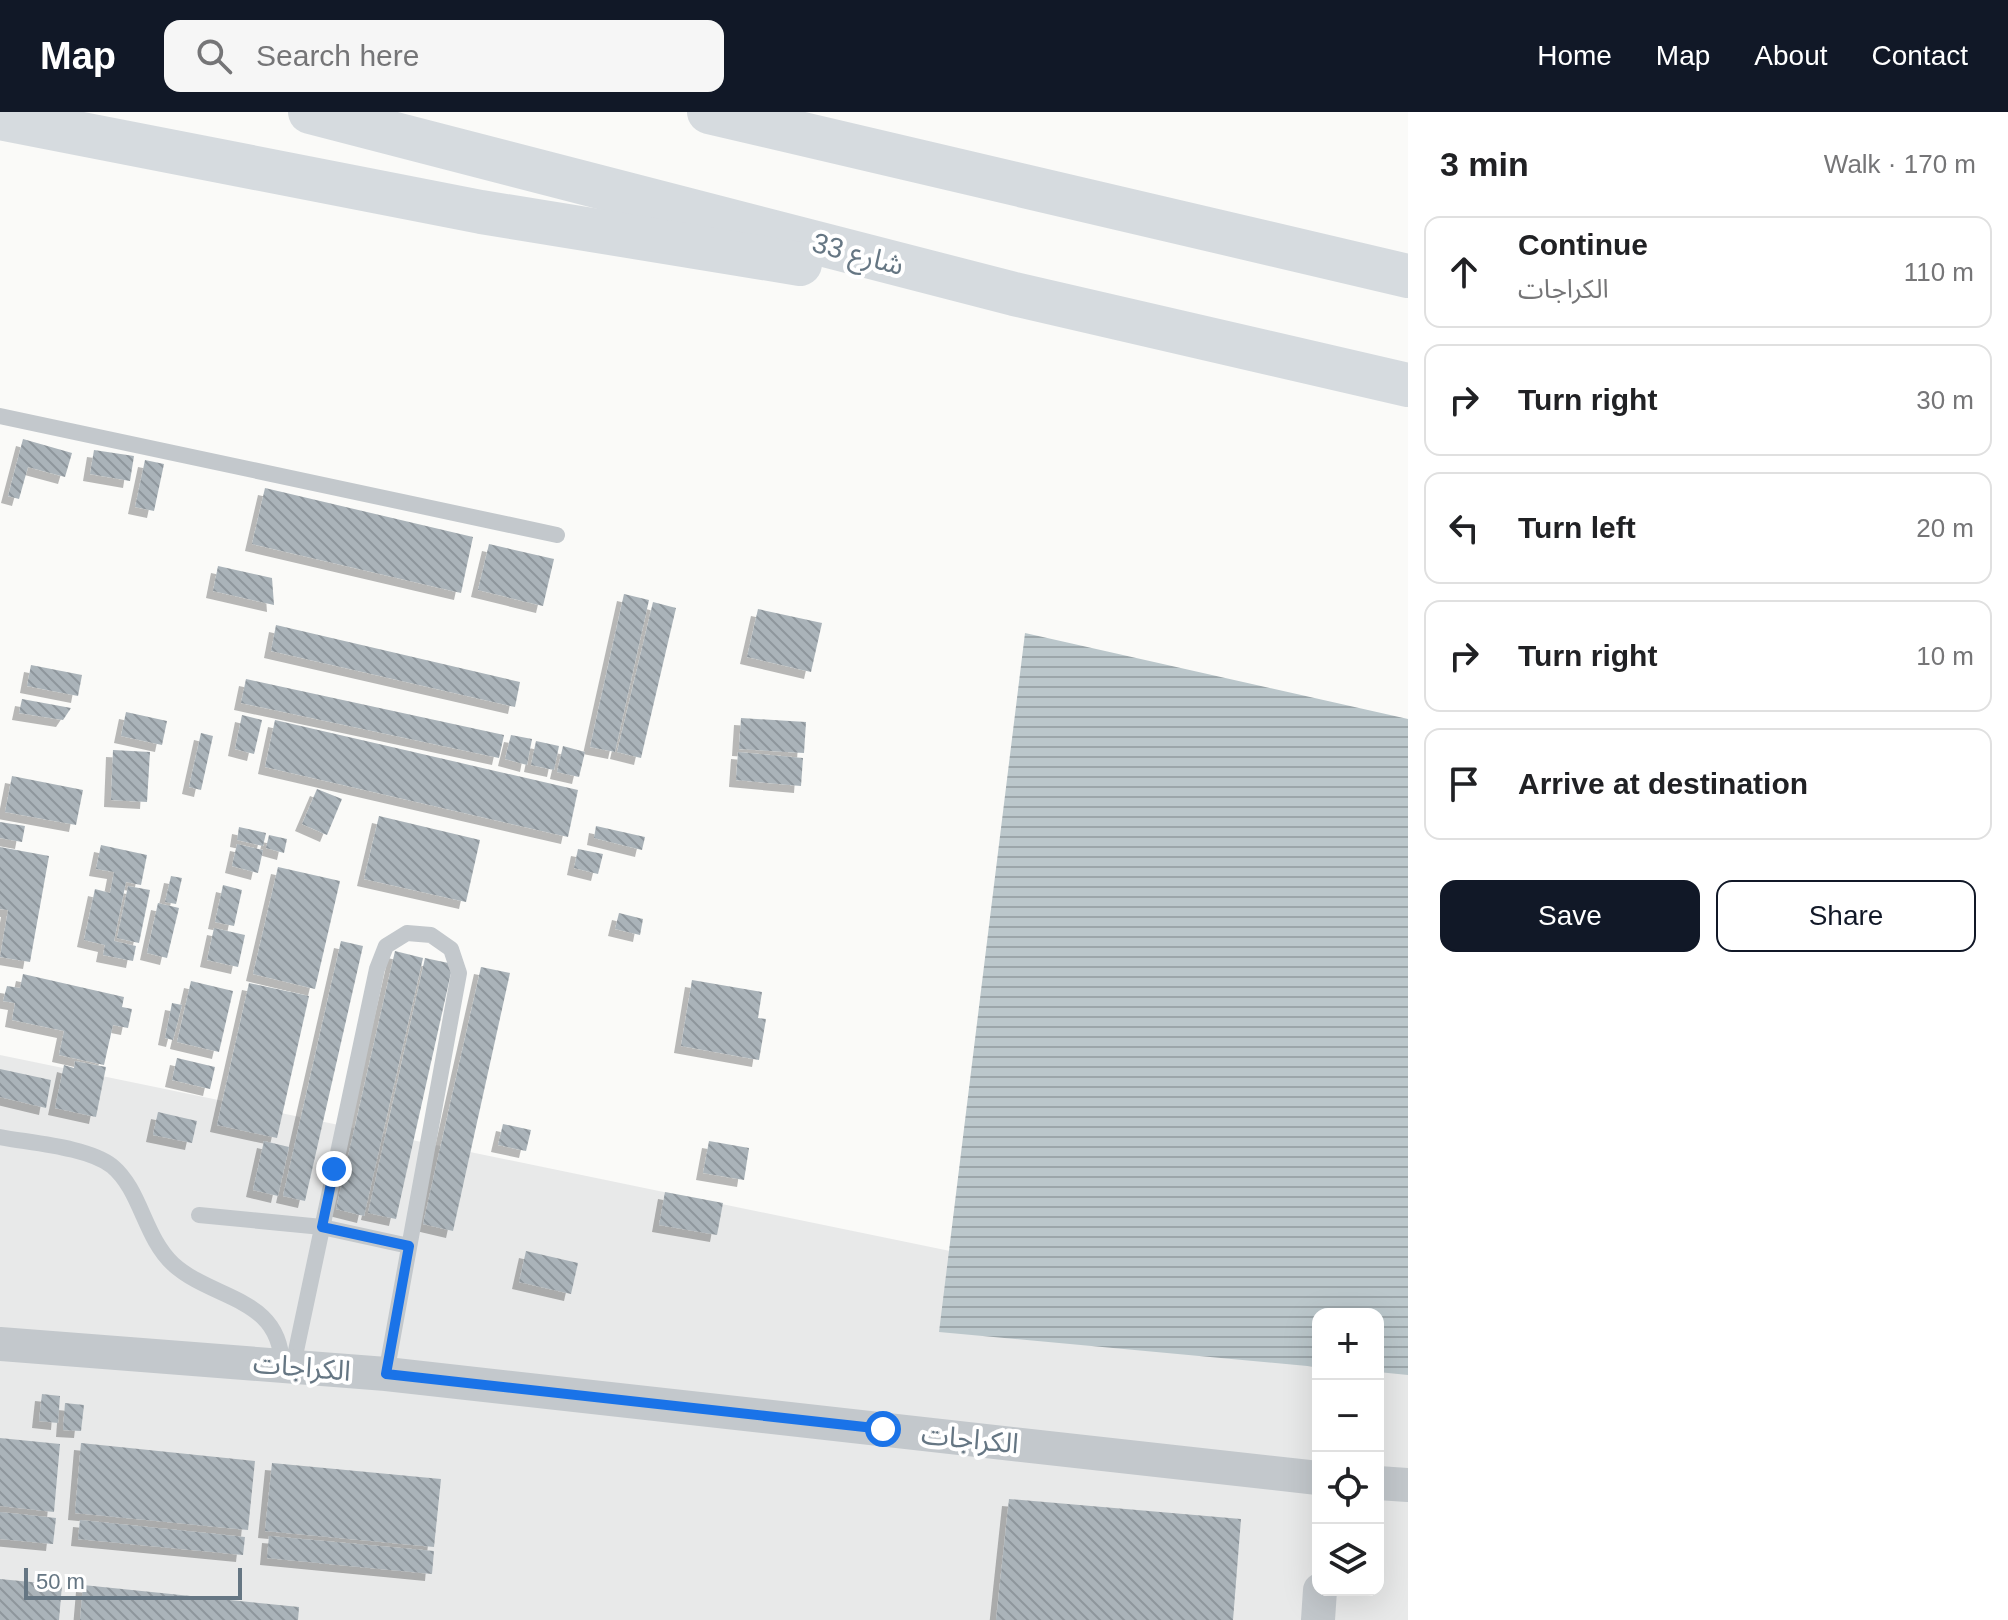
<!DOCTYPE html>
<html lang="en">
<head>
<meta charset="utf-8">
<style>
	body { margin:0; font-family:Helvetica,"Noto Sans Arabic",sans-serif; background:#f6f6f6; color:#202124 }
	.controls { position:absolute; right:24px; bottom:24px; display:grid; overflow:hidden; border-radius:16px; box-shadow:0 8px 32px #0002 }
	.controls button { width:72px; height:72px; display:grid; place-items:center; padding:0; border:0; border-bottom:2px solid #e0e0e0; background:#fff; color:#202124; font:40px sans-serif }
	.scale { position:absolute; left:24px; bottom:20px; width:218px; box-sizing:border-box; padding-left:8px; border:4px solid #657683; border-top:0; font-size:22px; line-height:28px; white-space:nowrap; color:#657683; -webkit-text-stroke:6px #fff; paint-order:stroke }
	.stop { position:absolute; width:24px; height:24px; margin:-18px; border:6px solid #1a73e8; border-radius:50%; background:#fff }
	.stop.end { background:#1a73e8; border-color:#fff; box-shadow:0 2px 8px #0008 }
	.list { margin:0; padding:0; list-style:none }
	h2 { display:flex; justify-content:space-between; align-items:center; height:104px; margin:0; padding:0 32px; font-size:34px }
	h2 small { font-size:26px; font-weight:400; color:#757577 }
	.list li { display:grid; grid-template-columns:52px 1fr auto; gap:24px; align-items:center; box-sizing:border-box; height:112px; margin:0 16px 16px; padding:0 16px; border:2px solid #e0e0e0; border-radius:16px }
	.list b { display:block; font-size:30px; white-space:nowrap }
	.list p { margin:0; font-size:26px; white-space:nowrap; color:#757577 }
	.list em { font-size:26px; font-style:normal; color:#757577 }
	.actions { display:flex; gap:16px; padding:24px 32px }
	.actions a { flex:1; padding:18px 0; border:2px solid #111827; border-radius:16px; text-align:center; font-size:28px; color:#111827 }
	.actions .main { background:#111827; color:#fff }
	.icon { flex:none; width:44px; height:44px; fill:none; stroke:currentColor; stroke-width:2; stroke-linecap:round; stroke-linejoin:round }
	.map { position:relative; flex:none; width:1408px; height:1508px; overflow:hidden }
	header { display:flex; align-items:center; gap:48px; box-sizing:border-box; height:112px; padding:0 40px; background:#111827; color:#fff }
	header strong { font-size:38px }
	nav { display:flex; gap:44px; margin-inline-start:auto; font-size:28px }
	.search { width:560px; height:72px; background:#f6f6f6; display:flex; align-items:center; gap:20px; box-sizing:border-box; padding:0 28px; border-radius:16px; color:#757577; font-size:30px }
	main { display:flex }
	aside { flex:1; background:#fff }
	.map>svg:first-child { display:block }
	.built { fill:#e8e9e9 }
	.water { fill:url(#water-rules) }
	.building { fill:url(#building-back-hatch); filter:url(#shadow) }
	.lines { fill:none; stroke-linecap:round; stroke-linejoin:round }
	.lane { stroke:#c3c8cc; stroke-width:16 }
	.street { stroke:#c3c8cc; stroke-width:34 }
	.highway { stroke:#d6dbdf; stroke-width:44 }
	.route { stroke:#1a73e8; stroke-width:10 }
	.labels { text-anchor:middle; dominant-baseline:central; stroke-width:8; stroke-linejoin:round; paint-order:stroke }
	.street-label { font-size:28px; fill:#657683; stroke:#fff }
</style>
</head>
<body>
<header>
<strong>Map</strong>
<div class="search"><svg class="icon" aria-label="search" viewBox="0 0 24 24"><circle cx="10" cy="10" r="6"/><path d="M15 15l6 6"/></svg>Search here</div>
<nav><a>Home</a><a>Map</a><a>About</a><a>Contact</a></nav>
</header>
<main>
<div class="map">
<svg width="1408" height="1508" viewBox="0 0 1408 1508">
	<defs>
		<pattern id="water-rules" width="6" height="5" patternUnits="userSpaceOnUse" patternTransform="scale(2)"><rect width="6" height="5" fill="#bbc7cb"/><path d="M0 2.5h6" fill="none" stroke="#9ca6aa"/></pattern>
		<pattern id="building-back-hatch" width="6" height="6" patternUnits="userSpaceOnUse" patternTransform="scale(2)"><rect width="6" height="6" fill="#aab3b9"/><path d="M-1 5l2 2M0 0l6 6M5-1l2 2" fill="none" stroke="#8e969c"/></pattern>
		<filter id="shadow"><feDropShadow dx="-7" dy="7" stdDeviation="0" flood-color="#0004"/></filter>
	</defs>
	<rect width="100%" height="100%" fill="#fafaf8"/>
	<path class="built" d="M0,943L1318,1215V1478H1378V1227L1408,1233V1508H0Z"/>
	<path class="water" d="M1025,521L1408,607V1263L1378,1260V1202H1318V1255L939,1220Z"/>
	<g class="building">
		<path d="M23,327L72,341L65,365L28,355L19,387L8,384Z"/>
		<path d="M94,338L134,344L130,369L90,362Z"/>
		<path d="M145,348L164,352L154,399L135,395Z"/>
		<path d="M265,376L473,425L461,481L252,432Z"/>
		<path d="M489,432L554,447L543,494L478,478Z"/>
		<path d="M218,454L272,466L274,493L213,479Z"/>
		<path d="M624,482L649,488L615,640L590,635Z"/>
		<path d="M653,490L676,496L641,646L617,640Z"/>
		<path d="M758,497L822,511L811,560L747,545Z"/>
		<path d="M276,513L520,570L515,595L271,539Z"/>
		<path d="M31,553L82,563L78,584L27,574Z"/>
		<path d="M246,567L504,623L499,646L241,591Z"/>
		<path d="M22,587L71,596L63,608L19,601Z"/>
		<path d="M126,600L167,609L162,633L121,624Z"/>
		<path d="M242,603L262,608L254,642L235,637Z"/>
		<path d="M741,606L806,610L804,641L739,637Z"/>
		<path d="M275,608L578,678L568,725L265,655Z"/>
		<path d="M201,621L213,624L201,678L189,675Z"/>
		<path d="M511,623L532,627L527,653L505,647Z"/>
		<path d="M536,629L559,634L554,658L531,653Z"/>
		<path d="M563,634L585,640L579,665L557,660Z"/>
		<path d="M113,638L150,640L147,690L111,688Z"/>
		<path d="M738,640L803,646L801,674L736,668Z"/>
		<path d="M12,664L83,678L76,713L5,700Z"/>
		<path d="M317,677L342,687L327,723L302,712Z"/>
		<path d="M379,704L480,728L466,790L364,767Z"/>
		<path d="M0,710L25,714L22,730L0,726Z"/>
		<path d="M596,714L645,725L642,738L594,726Z"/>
		<path d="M239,715L266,721L263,734L237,728Z"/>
		<path d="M269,723L287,727L284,741L266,736Z"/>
		<path d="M237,732L263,738L258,761L232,754Z"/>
		<path d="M101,733L147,743L141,773L126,770L114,829L136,834L133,849L103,843L105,833L84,828L95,777L110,781L114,760L96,757Z"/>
		<path d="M0,735L49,744L30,850L0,845L8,798L0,797Z"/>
		<path d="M578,737L603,742L598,762L574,756Z"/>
		<path d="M278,755L340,769L315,877L253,862Z"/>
		<path d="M171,764L182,766L176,792L165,790Z"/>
		<path d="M223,773L242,778L234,814L215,810Z"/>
		<path d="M128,774L150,778L139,831L117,826Z"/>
		<path d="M158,791L179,796L167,846L147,841Z"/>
		<path d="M619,801L643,807L640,823L615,817Z"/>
		<path d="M214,816L245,823L238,855L207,848Z"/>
		<path d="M341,829L363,834L305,1089L283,1084Z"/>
		<path d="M395,839L423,846L364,1104L336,1097Z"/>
		<path d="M425,846L453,852L396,1107L368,1101Z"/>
		<path d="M481,855L510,861L453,1119L423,1112Z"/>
		<path d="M23,862L124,885L122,895L132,897L128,916L113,913L104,953L59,943L64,919L12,908L15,891L3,889L7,874L20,876Z"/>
		<path d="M692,868L762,880L758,906L766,907L759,948L681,934Z"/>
		<path d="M191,869L233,879L219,940L177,930Z"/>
		<path d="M249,871L309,884L277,1026L217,1013Z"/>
		<path d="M172,891L182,893L173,928L165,926Z"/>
		<path d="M177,946L215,955L210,977L172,968Z"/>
		<path d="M75,949L106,955L96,1005L55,996L64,953L74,956Z"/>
		<path d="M0,957L51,968L46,996L0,985Z"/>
		<path d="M158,1000L197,1009L192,1031L153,1023Z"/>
		<path d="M503,1012L531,1018L526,1039L498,1033Z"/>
		<path d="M264,1029L289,1035L278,1084L253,1078Z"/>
		<path d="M709,1029L749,1036L744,1068L703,1061Z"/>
		<path d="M665,1080L723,1091L717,1123L659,1113Z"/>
		<path d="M526,1139L578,1151L571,1182L519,1170Z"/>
		<path d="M42,1282L60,1284L58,1311L39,1309Z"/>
		<path d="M65,1291L84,1293L81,1319L63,1318Z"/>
		<path d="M0,1326L60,1332L54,1400L0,1394Z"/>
		<path d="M81,1331L255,1349L248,1418L75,1401Z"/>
		<path d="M272,1351L441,1367L434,1435L265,1419Z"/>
		<path d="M1009,1387L1241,1407L1233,1508H996Z"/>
		<path d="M0,1400L56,1406L53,1432L0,1427Z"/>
		<path d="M80,1408L245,1425L243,1443L78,1427Z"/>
		<path d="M269,1424L434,1439L432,1462L267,1446Z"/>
		<path d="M0,1467L62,1473L59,1508H0Z"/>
		<path d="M83,1473L299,1495L298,1508H80Z"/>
	</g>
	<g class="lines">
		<g class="lane">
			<path d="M0,304L557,423"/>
			<path d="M0,1025C31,1031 88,1035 112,1054C141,1078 144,1125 173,1152C214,1189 280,1184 282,1253"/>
			<path d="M199,1103L322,1115L409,1134"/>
			<path d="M293,1253L377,857L386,834L407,821L431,823L451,837L459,861L386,1262"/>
		</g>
		<g class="street">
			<path d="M0,1232L386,1262L1318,1366"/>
			<path d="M1378,1371L1408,1373"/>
			<path d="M1318,1508L1320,1478"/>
		</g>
		<g class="highway">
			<path d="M310,0L1014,182L1408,273"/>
			<path d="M709,0L1408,164"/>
			<path d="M0,6L481,100L800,152"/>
		</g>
	</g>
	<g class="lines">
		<path class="route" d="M334,1057L322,1115L409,1134L386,1262L883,1317"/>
	</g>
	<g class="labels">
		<g class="street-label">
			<text transform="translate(858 142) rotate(15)">شارع 33</text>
			<text transform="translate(302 1255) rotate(5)">الكراجات</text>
			<text transform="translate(970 1327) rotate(6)">الكراجات</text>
		</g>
	</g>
</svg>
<div class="controls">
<button>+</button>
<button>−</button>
<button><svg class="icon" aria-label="locate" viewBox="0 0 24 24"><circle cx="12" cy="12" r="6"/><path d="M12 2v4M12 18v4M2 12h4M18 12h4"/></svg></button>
<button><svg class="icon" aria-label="layers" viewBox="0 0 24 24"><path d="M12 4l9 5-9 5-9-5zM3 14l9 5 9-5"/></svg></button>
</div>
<div class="scale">50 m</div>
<div class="stop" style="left:883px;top:1317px"></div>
<div class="stop end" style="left:334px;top:1057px"></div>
</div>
<aside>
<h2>3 min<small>Walk · 170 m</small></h2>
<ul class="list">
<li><svg class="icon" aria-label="ahead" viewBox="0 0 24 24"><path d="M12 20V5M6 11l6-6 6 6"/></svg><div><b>Continue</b><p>الكراجات</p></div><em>110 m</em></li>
<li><svg class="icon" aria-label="right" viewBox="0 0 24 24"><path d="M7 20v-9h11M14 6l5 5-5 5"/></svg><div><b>Turn right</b></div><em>30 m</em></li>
<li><svg class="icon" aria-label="left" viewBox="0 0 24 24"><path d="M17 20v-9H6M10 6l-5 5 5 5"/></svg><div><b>Turn left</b></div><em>20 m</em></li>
<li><svg class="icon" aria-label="right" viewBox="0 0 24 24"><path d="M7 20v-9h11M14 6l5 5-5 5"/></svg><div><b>Turn right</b></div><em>10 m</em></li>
<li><svg class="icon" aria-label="arrive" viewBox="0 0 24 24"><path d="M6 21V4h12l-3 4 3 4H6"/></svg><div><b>Arrive at destination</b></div></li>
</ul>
<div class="actions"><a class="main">Save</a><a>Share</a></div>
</aside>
</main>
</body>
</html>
